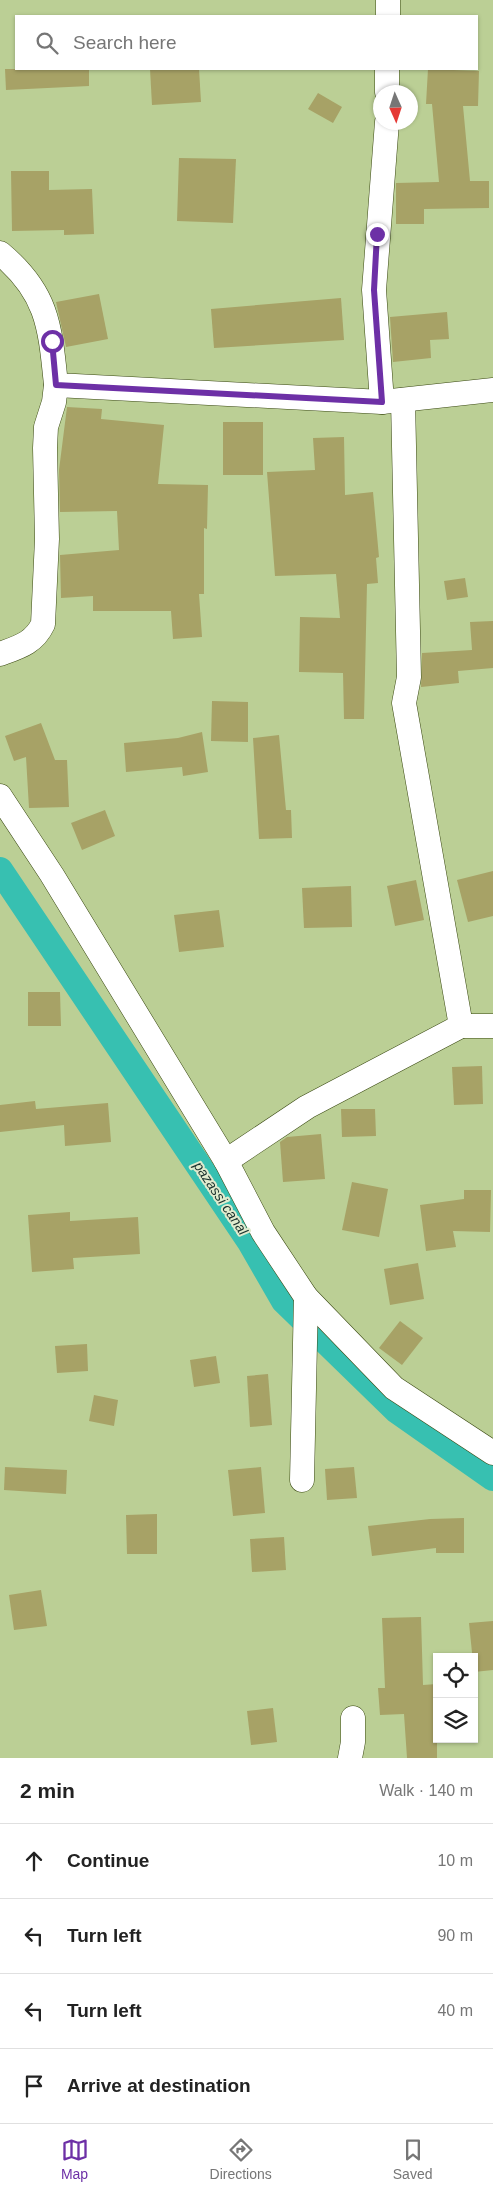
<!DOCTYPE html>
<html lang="en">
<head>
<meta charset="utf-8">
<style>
	body { margin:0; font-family:Helvetica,sans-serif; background:#f2f2f2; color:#222 }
	.controls { position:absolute; right:15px; bottom:15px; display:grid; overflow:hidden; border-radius:0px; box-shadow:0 1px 4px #0004 }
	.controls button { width:45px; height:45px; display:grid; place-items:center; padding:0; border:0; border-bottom:1px solid #e0e0e0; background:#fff; color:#222; font:25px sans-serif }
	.compass { position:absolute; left:373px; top:85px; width:45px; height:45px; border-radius:50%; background:#fff; box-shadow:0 1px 4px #0004; rotate:177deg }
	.stop { position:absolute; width:15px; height:15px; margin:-11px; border:4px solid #6d30a6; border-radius:50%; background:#fff }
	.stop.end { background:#6d30a6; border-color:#fff; box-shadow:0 1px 5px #0008 }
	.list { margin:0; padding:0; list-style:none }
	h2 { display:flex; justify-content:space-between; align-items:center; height:65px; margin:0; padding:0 20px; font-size:21px }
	h2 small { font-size:16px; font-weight:400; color:#767676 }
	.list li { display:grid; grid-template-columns:32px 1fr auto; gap:15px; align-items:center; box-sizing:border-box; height:75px; padding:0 20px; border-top:1px solid #e0e0e0 }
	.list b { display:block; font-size:19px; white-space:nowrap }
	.list em { font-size:16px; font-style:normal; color:#767676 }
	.icon { flex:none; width:28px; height:28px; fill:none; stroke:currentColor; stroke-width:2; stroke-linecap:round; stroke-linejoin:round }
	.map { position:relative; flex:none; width:493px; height:1758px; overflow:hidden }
	.search { position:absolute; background:#fff; box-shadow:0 1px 4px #0004; left:15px; right:15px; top:15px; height:55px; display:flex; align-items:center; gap:12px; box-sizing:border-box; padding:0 18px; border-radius:0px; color:#767676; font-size:19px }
	.sheet { height:365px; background:#fff }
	nav { display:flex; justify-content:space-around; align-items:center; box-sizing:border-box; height:70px; border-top:1px solid #e0e0e0; background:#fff; font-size:14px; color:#767676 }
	nav a { display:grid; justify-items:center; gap:2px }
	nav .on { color:#6d30a6 }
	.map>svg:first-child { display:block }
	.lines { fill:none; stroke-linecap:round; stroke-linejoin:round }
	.canal { stroke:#37c0b1; stroke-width:26 }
	.building { fill:#a7a266 }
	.minor-casing { stroke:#394811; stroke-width:25 }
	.minor { stroke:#fff; stroke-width:24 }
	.route { stroke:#6d30a6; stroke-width:6 }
	.labels { text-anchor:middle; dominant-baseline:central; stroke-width:4; stroke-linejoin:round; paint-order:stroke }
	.water-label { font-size:14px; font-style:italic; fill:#1a312d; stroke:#e0ebce }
</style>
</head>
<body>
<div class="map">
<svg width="493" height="1758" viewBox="0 0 493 1758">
	<rect width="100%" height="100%" fill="#bbcf95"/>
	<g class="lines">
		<path class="canal" d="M0,870L250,1242L284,1301L396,1410L493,1478"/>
	</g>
	<g class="building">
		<path d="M5,69H89V86L6,90Z"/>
		<path d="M150,69H199L201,102L152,105Z"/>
		<path d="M428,69L479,71L478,106H463L470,181H489V208L424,209V224H396V183L439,182L432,104H426Z"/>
		<path d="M318,93L342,107L333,123L308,109Z"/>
		<path d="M179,158L236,159L233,223L177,221Z"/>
		<path d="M11,171H49V190L92,189L94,234L64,235V230L12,231Z"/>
		<path d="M99,294L108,339L66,347L56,302Z"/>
		<path d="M341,298L344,340L214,348L211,309Z"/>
		<path d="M447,312L449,339L430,340L431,358L393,362L390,317Z"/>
		<path d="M67,407L102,409L101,419L164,425L158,484L208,485L207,529L204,528V594H199L202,637L173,639L171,611H93V596L61,598L60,555L119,550L117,511L60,512L59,470Z"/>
		<rect x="223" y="422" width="40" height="53"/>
		<path d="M344,437L345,495L373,492L379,557L376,558L378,583L367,584L364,719H344L343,673L299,672L300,617L340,618L336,574L275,576L267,472L315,470L313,438Z"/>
		<path d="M465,578L468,597L447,600L444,581Z"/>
		<path d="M493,621V668L458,671L459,683L421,687L422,653L472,650L470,622Z"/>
		<path d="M212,701L248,702V742L211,741Z"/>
		<path d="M41,723L55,760H67L69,807L29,808L26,757L14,761L5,736Z"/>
		<path d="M202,732L208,772L183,776L182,767L126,772L124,743L178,738Z"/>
		<path d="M279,735L286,810H291L292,838L259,839L253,738Z"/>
		<path d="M105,810L115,836L82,850L71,823Z"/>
		<path d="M493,871V916L468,922L457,880Z"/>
		<path d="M416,880L424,920L395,926L387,886Z"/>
		<path d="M351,886L352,927L304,928L302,888Z"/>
		<path d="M219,910L224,947L179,952L174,915Z"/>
		<path d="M28,992H60L61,1026H28Z"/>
		<path d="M482,1066L483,1104L454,1105L452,1067Z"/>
		<path d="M35,1101L36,1109L108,1103L111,1142L65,1146L64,1125L0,1132V1105Z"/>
		<path d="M341,1109H375L376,1136L342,1137Z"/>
		<path d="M321,1134L325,1179L283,1182L280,1142L287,1137Z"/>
		<path d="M352,1182L388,1189L379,1237L342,1230Z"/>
		<path d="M464,1190H491L490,1232L453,1231L456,1247L426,1251L420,1205L464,1199Z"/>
		<path d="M70,1212V1221L138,1217L140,1254L73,1258L74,1269L32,1272L28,1215Z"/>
		<path d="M418,1263L424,1299L390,1305L384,1269Z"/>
		<path d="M400,1321L423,1338L402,1365L379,1348Z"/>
		<path d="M87,1344L88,1371L57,1373L55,1346Z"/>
		<path d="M216,1356L220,1383L194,1387L190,1360Z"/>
		<path d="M268,1374L272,1425L250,1427L247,1376Z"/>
		<path d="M94,1395L118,1400L114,1426L89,1421Z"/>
		<path d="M5,1467L67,1470L66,1494L4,1490Z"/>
		<path d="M261,1467L265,1513L233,1516L228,1470Z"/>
		<path d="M354,1467L357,1498L327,1500L325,1469Z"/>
		<path d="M157,1514V1554H127L126,1515Z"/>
		<path d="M464,1518V1553H436V1548L372,1556L368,1526L430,1519Z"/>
		<path d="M284,1537L286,1570L252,1572L250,1539Z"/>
		<path d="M41,1590L47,1626L14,1630L9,1595Z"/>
		<path d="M421,1617L423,1685L437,1684V1758H407L404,1714L380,1715L378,1688H385L382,1618Z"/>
		<path d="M493,1621V1670L474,1672L469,1623Z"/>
		<path d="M273,1708L277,1742L251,1745L247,1711Z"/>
	</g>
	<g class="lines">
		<defs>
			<g id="minor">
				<path d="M388,16V0"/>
				<path d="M387,92V69"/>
				<path d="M0,253C48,293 50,326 56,385L382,402L493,390"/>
				<path d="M403,400L409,677L404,703L461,1026H493"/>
				<path d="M382,402L374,290L387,122"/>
				<path d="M0,654C19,647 34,643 43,624L47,539L45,448L46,427L54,402L56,385"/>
				<path d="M0,796L52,875L226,1161L263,1232L306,1297L394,1388L493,1453"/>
				<path d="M226,1161L307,1107L461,1026"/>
				<path d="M302,1480L306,1297"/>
				<path d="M350,1758L353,1742V1718"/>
			</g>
		</defs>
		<use href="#minor" class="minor-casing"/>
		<use href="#minor" class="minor"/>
	</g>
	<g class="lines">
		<path class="route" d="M52,341L56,385L382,402L374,290L377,234"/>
	</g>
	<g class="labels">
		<g class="water-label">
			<text transform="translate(221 1198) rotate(56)">pazassi canal</text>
		</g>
	</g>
</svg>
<div class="controls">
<button><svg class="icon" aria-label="locate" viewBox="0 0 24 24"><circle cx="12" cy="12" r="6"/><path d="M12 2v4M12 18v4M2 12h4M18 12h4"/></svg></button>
<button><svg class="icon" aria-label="layers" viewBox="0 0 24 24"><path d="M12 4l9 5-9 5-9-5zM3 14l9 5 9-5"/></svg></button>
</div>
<svg class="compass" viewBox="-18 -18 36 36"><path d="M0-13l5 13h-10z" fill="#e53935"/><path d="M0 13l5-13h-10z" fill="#767676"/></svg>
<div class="stop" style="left:52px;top:341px"></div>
<div class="stop end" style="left:377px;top:234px"></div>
<div class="search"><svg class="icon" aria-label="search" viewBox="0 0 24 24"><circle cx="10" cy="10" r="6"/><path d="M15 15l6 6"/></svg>Search here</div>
</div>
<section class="sheet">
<h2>2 min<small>Walk · 140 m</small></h2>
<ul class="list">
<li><svg class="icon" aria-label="ahead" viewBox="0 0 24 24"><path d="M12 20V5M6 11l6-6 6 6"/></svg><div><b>Continue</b></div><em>10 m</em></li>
<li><svg class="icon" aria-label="left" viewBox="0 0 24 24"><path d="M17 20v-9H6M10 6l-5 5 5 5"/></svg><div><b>Turn left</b></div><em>90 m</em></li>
<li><svg class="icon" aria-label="left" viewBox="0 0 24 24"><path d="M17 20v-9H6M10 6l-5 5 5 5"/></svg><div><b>Turn left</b></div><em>40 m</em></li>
<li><svg class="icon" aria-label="arrive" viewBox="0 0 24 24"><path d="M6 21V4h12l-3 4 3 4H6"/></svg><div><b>Arrive at destination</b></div></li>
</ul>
</section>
<nav>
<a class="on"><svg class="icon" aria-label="map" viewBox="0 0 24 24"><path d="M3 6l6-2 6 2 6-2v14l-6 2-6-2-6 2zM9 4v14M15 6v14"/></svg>Map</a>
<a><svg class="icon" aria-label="directions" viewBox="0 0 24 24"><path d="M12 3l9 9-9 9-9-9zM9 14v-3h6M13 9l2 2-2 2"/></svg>Directions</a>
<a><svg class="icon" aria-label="saved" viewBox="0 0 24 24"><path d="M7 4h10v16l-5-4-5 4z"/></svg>Saved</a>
</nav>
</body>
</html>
